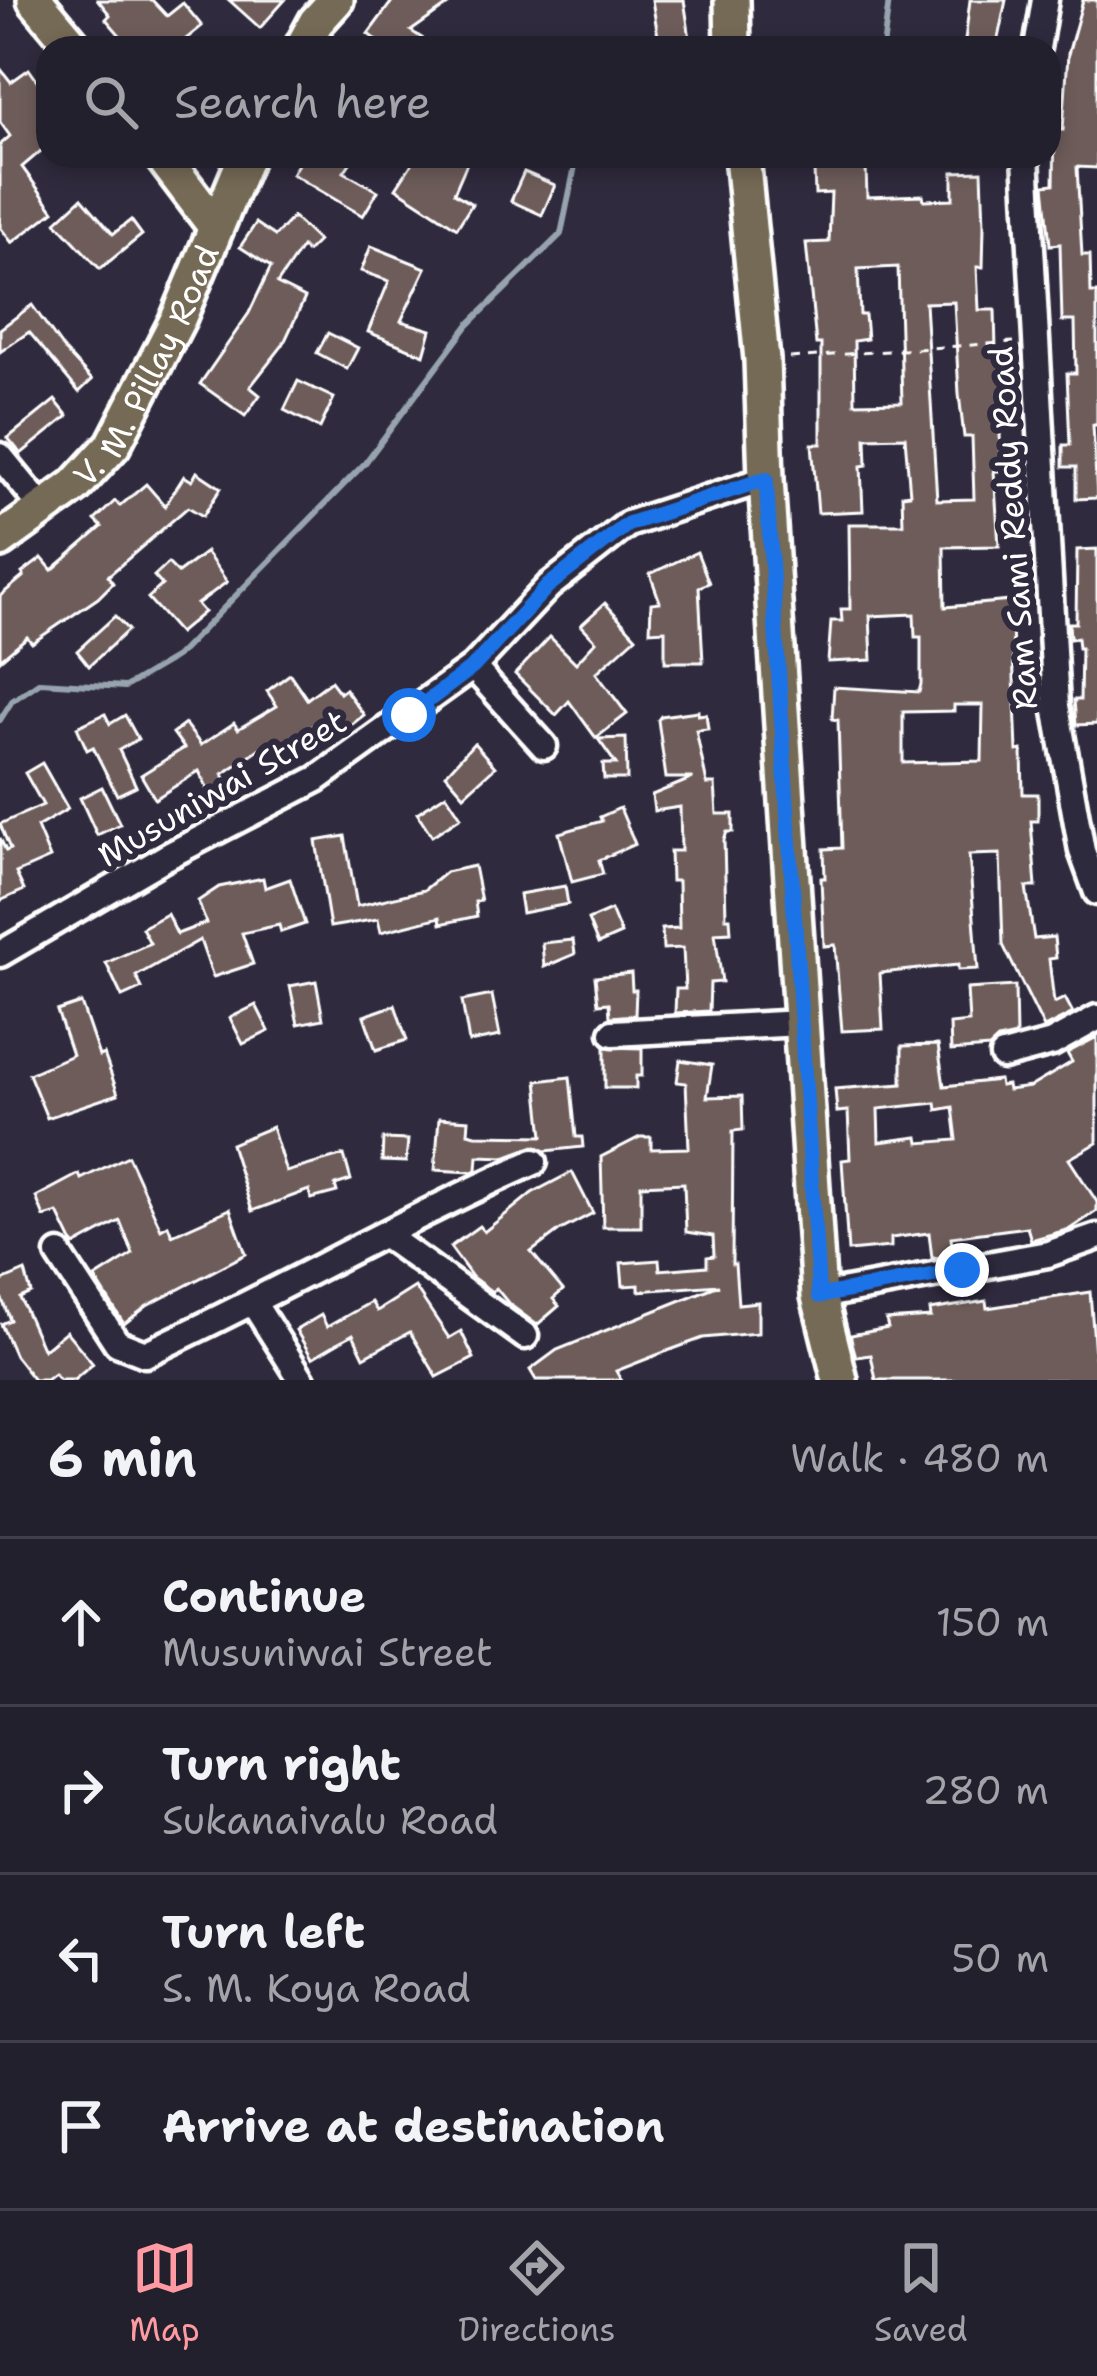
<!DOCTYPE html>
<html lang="en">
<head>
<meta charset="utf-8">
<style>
	body { margin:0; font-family:"Shantell Sans",sans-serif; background:#2f2d3a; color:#f1f3f6 }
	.stop { position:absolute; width:36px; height:36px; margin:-27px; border:9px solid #1a73e8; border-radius:50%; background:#fff }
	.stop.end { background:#1a73e8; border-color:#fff; box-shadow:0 3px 12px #0008 }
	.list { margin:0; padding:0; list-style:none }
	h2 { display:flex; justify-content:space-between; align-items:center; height:156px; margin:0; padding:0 48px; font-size:51px }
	h2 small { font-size:39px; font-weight:400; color:#a3a3aa }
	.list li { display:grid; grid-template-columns:78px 1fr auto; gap:36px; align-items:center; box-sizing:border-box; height:168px; padding:0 48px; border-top:3px solid #403e4a }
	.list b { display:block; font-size:45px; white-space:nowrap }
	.list p { margin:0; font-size:39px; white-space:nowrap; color:#a3a3aa }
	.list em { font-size:39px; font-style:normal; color:#a3a3aa }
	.icon { flex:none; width:66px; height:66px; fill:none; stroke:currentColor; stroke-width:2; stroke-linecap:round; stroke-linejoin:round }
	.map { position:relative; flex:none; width:1097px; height:1380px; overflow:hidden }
	.search { position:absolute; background:#23202e; box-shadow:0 6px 18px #0003; left:36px; right:36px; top:36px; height:132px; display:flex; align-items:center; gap:30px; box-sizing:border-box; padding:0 42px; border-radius:36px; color:#a3a3aa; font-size:45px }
	.sheet { height:828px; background:#23202e }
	nav { display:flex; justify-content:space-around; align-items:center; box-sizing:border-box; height:168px; border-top:3px solid #403e4a; background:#23202e; font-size:33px; color:#a3a3aa }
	nav a { display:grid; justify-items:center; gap:6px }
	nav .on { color:#ff9aa2 }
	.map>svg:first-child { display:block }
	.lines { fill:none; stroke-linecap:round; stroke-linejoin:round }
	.stream { stroke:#97a4b0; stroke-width:6 }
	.building { fill:#6d5c5a; stroke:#fff; stroke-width:3; fill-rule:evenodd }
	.minor-casing { stroke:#fff; stroke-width:33 }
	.major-casing { stroke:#fff; stroke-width:42 }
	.path { stroke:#fff; stroke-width:3; stroke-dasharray:9 9; stroke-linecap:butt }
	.minor { stroke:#2f2a3d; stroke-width:24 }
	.major { stroke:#746b55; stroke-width:33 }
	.route { stroke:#1a73e8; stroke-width:15 }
	.labels { text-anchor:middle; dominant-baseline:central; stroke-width:12; stroke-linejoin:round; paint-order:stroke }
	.street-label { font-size:33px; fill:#fff; stroke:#2f2a3d }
</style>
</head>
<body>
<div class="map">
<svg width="1097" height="1380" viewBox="0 0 1097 1380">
	<rect width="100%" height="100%" fill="#2f2a3d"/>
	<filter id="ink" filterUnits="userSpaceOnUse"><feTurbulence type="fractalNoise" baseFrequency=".00833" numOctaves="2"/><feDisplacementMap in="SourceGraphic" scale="24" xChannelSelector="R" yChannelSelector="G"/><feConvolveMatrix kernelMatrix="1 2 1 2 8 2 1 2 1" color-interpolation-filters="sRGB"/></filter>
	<g filter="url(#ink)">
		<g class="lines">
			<g class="stream">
				<path d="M883,48L889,0"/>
				<path d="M0,720L12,701L40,682L125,687L176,657L365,463L468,325L561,234L576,161L581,156"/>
			</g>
		</g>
		<g class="building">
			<path d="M98,0H152L167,16L183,3L202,26L175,48H131L106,19L110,15Z"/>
			<path d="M229,0H285L260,28Z"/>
			<path d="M393,0H455L411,31L422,38L414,48H387L368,34Z"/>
			<path d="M652,0H684L691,45L660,48Z"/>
			<path d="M970,0H1006L996,48H964Z"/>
			<path d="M1083,0H1097V168L1077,167L1082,255H1090L1091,293H1097V425H1093L1097,498L1076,499V467H1063V445H1070L1067,373H1076L1075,321H1062L1060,244L1050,245L1044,185L1054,184L1055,130H1063L1068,54Z"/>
			<path d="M0,68L11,82L29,69L48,96V145L22,167L54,211L12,243L0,227V145L10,136L0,122Z"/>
			<path d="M303,156H355L344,172L378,191L363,216L292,174Z"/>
			<path d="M417,156H470L454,193L472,204L457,228L396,188Z"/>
			<path d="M866,167L867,197L923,195L924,200L953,199V172L982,171L984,226L983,267H977L979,310H995L996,351H1006L1007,392L999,393L1001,471H994L999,546L944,547L945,607L1011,601L1017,751L1022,750L1023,794H1038V821H1031L1036,887H1026L1034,939L1054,937L1056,958L1049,959L1054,1003L1065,998L1073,1013L1044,1028L1003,945L1000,854L969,855L978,969L958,970V965L880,973L883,1029L842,1031L835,945L824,946L821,878H825L824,849L842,848L838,720L832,719L834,687L919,692L921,684V637H915L914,614L870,616L872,660L828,662L831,621H842L841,609H850L849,524H903L902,495L910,494L905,437L866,438L867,465L861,466L863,511L818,513L812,444H821V344H816L806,243L829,242L831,193L815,194L814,170ZM898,267L902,402L855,403L854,341L867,339L865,315H860L858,269ZM954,302L959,394L964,437H972L974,499L937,500L925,303ZM954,705H983L982,761L903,763V712L954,711Z"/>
			<path d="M524,172L555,185L542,215L511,201Z"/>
			<path d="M82,198L113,234L131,220L142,235L100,269L56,222Z"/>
			<path d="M293,217L318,241L307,252L302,247L277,284L305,298L283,345L250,387L260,395L245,416L200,384L249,313L271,267L240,247L256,223L275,236Z"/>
			<path d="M371,246L426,268L401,321L431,330L424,355L368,332L389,281L361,271Z"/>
			<path d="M32,305L65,351L92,380L79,392L29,332L0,352V329Z"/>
			<path d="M328,333L358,348L347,369L317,353Z"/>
			<path d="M298,381L334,398L320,428L284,410Z"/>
			<path d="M55,400L68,416L21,454L8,438Z"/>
			<path d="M197,472L221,488L203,516L188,507L108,576L113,583L98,598L32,643L27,637L0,660V596L24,576L22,573L42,558L52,570L102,527L95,520L115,501L120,506L146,484L165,506L184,476L192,481Z"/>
			<path d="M1097,549V724L1076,725L1074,700H1080L1081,648H1078L1077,638L1070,639L1069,623H1076L1077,550Z"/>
			<path d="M206,552L227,582L197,604L204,612L179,633L148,598L162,585L154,576L168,563L178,573Z"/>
			<path d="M697,552L709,583L699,587L703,662H665V630L650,631L651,603L660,602L650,574Z"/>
			<path d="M605,603L636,637L596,673L627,714L596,738L569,701L556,715L515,674L550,637L576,663L596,641L581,625Z"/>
			<path d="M115,616L128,630L89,666L77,651Z"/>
			<path d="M290,674L307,699L331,681L340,693L345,689L364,715L346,729L333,712L287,743L295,756L272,770L259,749L223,774L233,796L215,805L199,771L155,799L141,775L184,748L173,733L185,724L201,745L234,723L238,729L277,706L267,691Z"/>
			<path d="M698,711V715L706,714L708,729L696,730L707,784H715L717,814H733V832H727L724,840L726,918H730L731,932L715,933L722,982L710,983L709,1011L675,1013L676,989H685L683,948L663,949L662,929L679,928L678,881H671L670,851H681L680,807L654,811L652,795L693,778H666L658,720L661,716Z"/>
			<path d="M105,714L110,724L125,715L138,739L119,750L136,786L117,795L93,747L87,750L77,727Z"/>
			<path d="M626,738L627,779H604L603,764H616L598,739Z"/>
			<path d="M474,743L495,767L464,795L446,774Z"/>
			<path d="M42,763L68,809L37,827L50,858L16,873L24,890L0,901V838L6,851L10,849L0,824L43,805L25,773Z"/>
			<path d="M102,787L120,824L97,835L80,798Z"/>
			<path d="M446,794L461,817L432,836L417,813Z"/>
			<path d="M620,808L635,844L599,860L603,874L572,882L559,833L602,821L600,817Z"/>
			<path d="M345,836L357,906L424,890L446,872L474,866L481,901L475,902L477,916L441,924L440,917L381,932L378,919L330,927L316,841Z"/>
			<path d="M263,878L265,888L290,879L305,924L281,932L279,925L242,933L253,964L213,977L200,940L136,976L142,988L122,997L106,963L150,943L142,928L167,914L177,934L206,923L198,901L219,887Z"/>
			<path d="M565,886L568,904L522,913L519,894Z"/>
			<path d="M611,910L621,934L598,944L588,920Z"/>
			<path d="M573,940L575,954L544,967L542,943Z"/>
			<path d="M631,973L632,990H636L635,1015L610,1017L609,1003L598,1004L595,977Z"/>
			<path d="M316,981L323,1019L298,1024L290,986Z"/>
			<path d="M1015,986L1016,1036L998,1040L989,1048L951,1051L950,1024L969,1022L967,989Z"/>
			<path d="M492,995L500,1036L469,1042L462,1001Z"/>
			<path d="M81,1003L99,1056L104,1054L118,1094L47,1118L29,1074L72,1055L57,1011Z"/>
			<path d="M256,1005L269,1031L243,1044L230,1018Z"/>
			<path d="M395,1005L407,1040L376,1050L364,1016Z"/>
			<path d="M1097,1037V1143L1069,1159L1097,1202V1211L1070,1229L1031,1240L1027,1227L951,1237L953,1255L935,1258H932L929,1233L891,1238V1247L848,1251L842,1160L850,1159L848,1111L837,1112L835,1089L902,1084V1046L938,1045L944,1086L999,1080L1000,1086L1007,1085L1008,1090L1030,1087L1072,1062L1067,1053ZM936,1103L937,1110L953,1107L957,1140L919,1143L918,1137L879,1142L878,1109Z"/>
			<path d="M605,1047L642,1048V1076H636V1088H605Z"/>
			<path d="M680,1060L712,1065L707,1097L742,1096L743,1130L733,1131L732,1264H735L738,1304L758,1302V1333L703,1338L662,1353L616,1371L621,1380H536L530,1370L557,1350L719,1285L639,1291V1285L623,1286L621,1263L659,1260L660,1270L707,1266V1257L714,1256L713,1236L686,1232L684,1183L641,1185V1227H603L601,1157L640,1137H651V1149L689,1148L686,1083L677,1082Z"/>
			<path d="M570,1077L576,1137H582L583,1147L546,1151L534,1146L505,1157L478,1156L477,1170L472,1172L435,1170L439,1118L469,1120L468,1133L476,1135L543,1136L537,1081Z"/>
			<path d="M272,1127L286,1172L344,1155L351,1180L335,1185L337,1192L311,1199L309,1190L252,1211L231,1144Z"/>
			<path d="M383,1139L408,1140L406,1162L382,1161Z"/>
			<path d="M128,1156L161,1229L168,1225L172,1235L230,1209L246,1254L147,1306L124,1324L95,1278L133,1254L120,1221L74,1246L58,1213L44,1217L36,1197L79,1174L81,1179Z"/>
			<path d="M572,1172L593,1213L559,1231L531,1252L563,1290L553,1299L559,1306L537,1325L509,1304L496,1288L492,1292L472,1277L450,1247L479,1226L484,1232L532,1193Z"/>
			<path d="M25,1271L31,1293L20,1298L43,1350L66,1331L93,1364L74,1380H59L54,1374L46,1380H34L15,1356L1,1324L10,1320L0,1294V1282Z"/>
			<path d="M415,1287L449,1338L461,1331L474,1358L437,1377L410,1332L364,1357L353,1334L312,1358L296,1330L321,1315L327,1327L371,1302L377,1311Z"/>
			<path d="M1090,1292L1097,1380H876L871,1355L856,1357L851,1339V1335L888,1328L886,1320L931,1317L930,1310L986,1301L987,1308Z"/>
		</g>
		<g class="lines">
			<defs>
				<g id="minor">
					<path d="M1037,48L1045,0"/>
					<path d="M1026,156L1056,706L1082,851L1097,892"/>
					<path d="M0,456L45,511"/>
					<path d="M473,667L544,746"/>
					<path d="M0,954L166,857L317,779L473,667L549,586L628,524L766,479"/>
					<path d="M613,1033L801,1023"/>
					<path d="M1003,1056L1052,1043L1097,1018"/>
					<path d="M385,1235L525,1336"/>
					<path d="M59,1254L117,1343L145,1354C277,1293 402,1220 534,1162"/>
					<path d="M819,1296L1048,1254L1097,1237"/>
					<path d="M254,1304L302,1380"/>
				</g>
				<g id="major">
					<path d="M35,0L75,48"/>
					<path d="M732,0L733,48"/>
					<path d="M302,48L316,22L336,0"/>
					<path d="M162,156L215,226"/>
					<path d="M742,156L762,360L766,479L819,1296L840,1380"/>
					<path id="s1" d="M0,540L75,486L113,445L179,317L246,156"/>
				</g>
			</defs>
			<use href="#minor" class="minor-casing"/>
			<use href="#major" class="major-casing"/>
			<path class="path" d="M790,358L1014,342"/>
			<use href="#minor" class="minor"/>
			<use href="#major" class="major"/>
		</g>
	</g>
	<g class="lines" filter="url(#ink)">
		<path class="route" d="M409,715L473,667L548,586L628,524L766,479L819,1296L962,1270"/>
	</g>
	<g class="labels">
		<g class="street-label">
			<text stroke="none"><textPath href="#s1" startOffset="234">V. M. Pillay Road</textPath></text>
			<text transform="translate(1013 528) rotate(-94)">Ram Sami Reddy Road</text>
			<text transform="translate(222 788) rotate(-30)">Musuniwai Street</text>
		</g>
	</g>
</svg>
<div class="stop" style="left:409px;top:715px"></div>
<div class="stop end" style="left:962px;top:1270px"></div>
<div class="search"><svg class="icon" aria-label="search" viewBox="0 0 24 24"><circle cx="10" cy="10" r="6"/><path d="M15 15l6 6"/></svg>Search here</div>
</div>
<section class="sheet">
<h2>6 min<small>Walk · 480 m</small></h2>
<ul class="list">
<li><svg class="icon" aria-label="ahead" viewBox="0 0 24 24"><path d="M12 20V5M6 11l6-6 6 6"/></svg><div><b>Continue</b><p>Musuniwai Street</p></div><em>150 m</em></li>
<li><svg class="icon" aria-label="right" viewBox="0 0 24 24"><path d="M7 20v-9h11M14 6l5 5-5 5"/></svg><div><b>Turn right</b><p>Sukanaivalu Road</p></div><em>280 m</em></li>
<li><svg class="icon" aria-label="left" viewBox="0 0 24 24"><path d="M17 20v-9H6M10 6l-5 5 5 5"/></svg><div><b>Turn left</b><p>S. M. Koya Road</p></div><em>50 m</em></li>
<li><svg class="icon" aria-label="arrive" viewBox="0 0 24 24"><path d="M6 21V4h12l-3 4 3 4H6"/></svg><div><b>Arrive at destination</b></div></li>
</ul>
</section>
<nav>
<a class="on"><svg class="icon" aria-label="map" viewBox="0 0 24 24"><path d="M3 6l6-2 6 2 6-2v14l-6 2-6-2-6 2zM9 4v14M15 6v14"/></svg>Map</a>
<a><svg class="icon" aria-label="directions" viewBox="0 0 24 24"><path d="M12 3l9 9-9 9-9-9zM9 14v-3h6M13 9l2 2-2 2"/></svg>Directions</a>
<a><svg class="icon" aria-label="saved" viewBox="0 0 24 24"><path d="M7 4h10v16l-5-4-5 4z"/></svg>Saved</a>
</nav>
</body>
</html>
